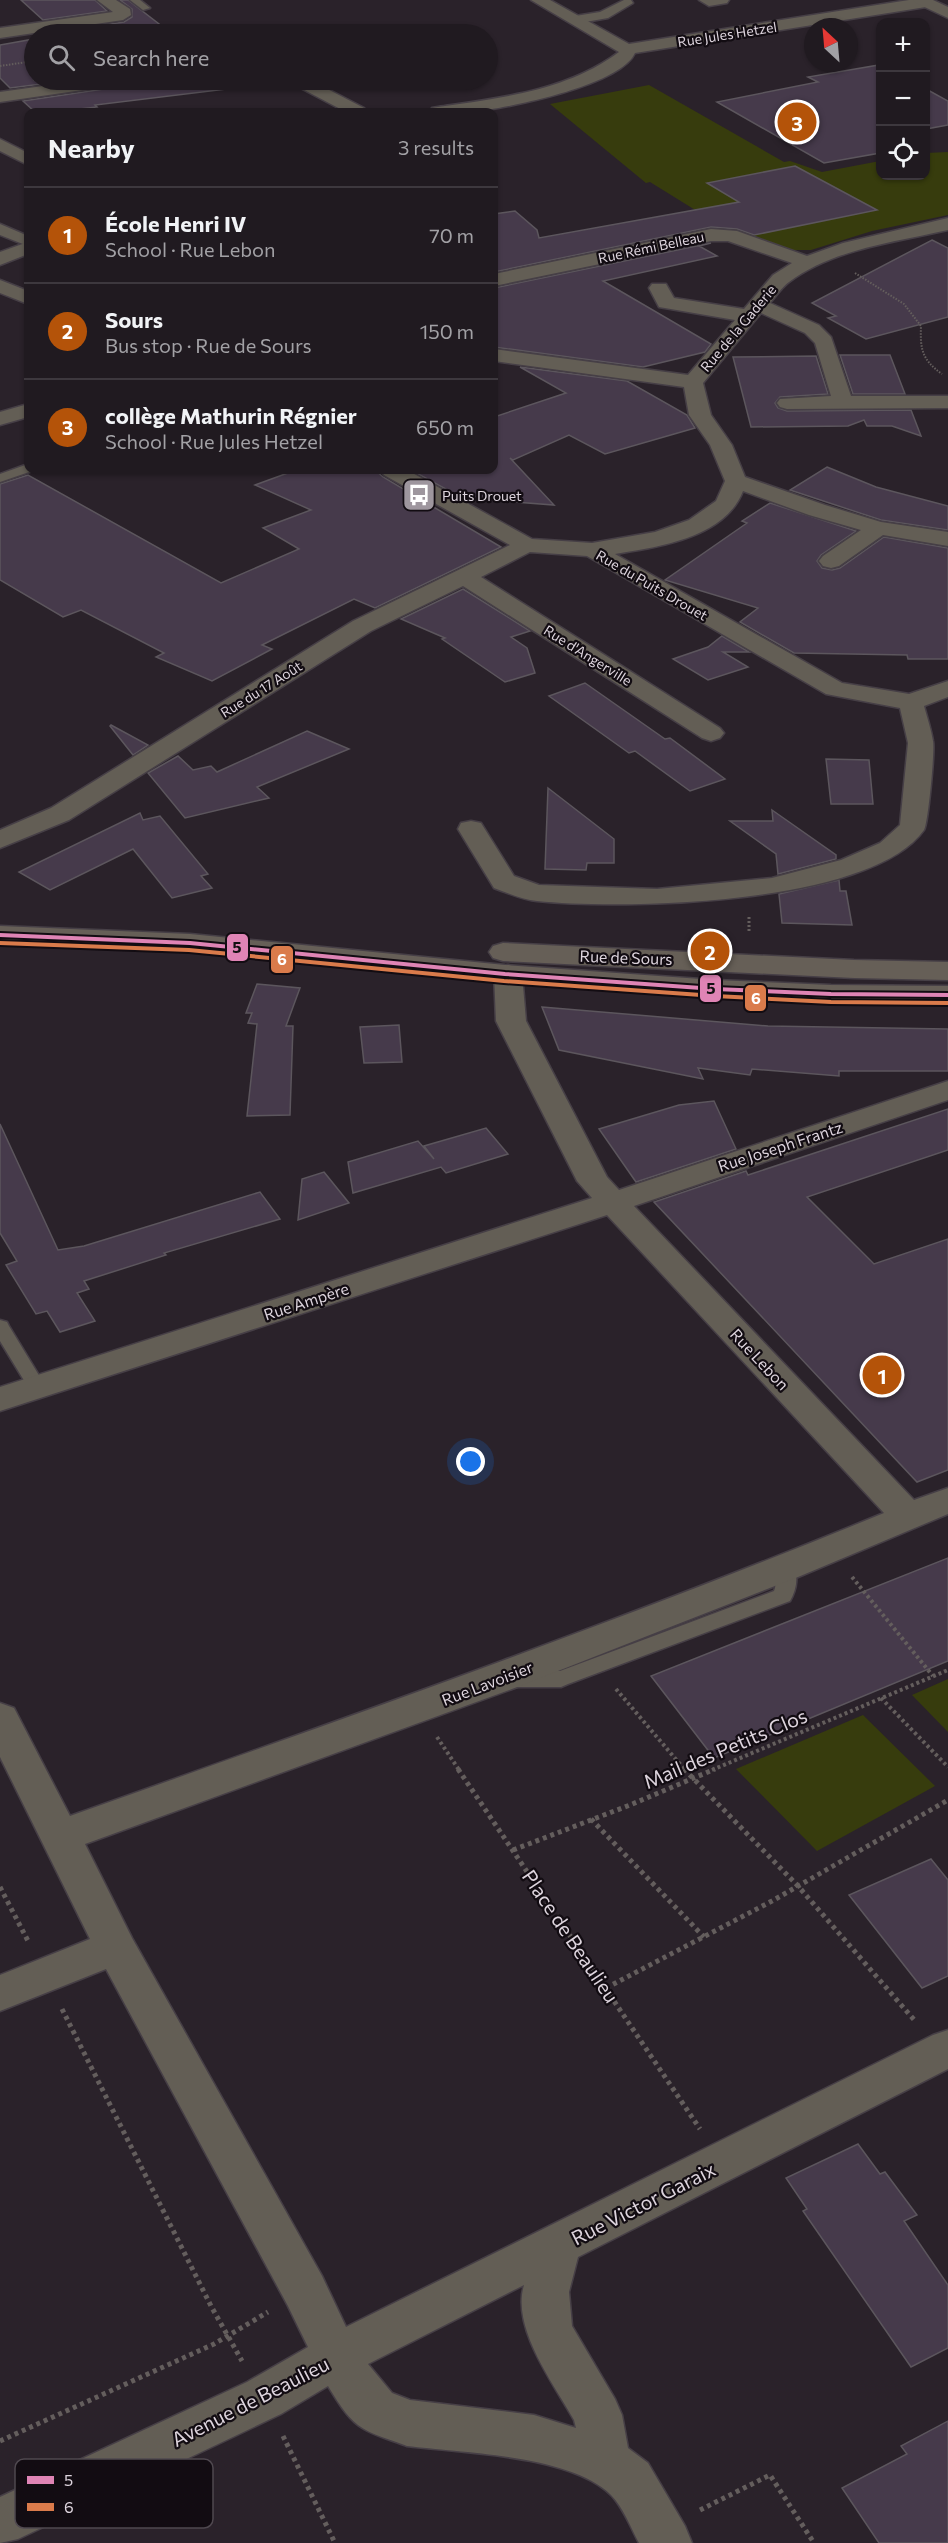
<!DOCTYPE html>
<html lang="en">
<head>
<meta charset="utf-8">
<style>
	body { margin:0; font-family:Commissioner,sans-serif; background:#282329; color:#f1f3f6 }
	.controls { position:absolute; right:18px; top:18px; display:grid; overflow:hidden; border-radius:12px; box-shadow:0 2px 4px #0004 }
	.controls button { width:54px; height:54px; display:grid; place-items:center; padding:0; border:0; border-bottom:2px solid #3d383e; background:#201a20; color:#f1f3f6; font:30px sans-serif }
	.compass { position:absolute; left:804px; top:18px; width:54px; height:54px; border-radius:50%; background:#201a20; box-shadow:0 2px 4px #0004; rotate:334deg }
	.you { position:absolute; left:471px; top:1462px; width:21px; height:21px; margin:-15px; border:4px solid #fff; border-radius:50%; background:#1a73e8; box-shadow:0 0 0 9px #1a73e833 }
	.badge { display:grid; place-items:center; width:39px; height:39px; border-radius:50%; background:#b45309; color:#fff; font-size:20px; font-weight:700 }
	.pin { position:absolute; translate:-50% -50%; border:3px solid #fff; box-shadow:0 2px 6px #0006 }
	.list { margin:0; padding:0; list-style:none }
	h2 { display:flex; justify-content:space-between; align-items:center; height:78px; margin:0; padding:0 24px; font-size:26px }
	h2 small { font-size:20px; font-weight:400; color:#a2a1a5 }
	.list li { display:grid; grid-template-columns:39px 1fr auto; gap:18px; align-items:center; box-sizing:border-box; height:96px; padding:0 24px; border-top:2px solid #3d383e }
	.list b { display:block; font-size:22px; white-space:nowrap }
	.list p { margin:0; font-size:20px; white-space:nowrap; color:#a2a1a5 }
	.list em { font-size:20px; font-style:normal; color:#a2a1a5 }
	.icon { flex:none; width:33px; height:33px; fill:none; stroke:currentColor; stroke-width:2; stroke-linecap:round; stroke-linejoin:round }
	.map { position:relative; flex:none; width:948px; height:2543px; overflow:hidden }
	.search { position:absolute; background:#201a20; box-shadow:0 2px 4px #0004; left:24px; top:24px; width:474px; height:66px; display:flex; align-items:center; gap:15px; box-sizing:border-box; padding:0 21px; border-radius:33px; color:#a2a1a5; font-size:22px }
	.panel { position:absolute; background:#201a20; box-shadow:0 2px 4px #0004; left:24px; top:108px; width:474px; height:366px; border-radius:12px }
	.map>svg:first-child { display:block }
	.green { fill:#373c0d }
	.building { fill:#463a4b; stroke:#5c565d; stroke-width:1.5 }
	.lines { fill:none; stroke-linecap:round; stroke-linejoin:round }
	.service-casing { stroke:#463f46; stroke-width:3 }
	.pedestrian-casing { stroke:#463f46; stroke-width:3 }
	.minor-casing { stroke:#463f46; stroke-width:3 }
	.tertiary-casing { stroke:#463f46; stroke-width:3 }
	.secondary-casing { stroke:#463f46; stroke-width:3 }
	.path-far3 { stroke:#645e5d; stroke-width:2; stroke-dasharray:1.5 1.5; stroke-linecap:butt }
	.path-far2 { stroke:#645e5d; stroke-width:3; stroke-dasharray:2 2; stroke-linecap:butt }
	.path-far1 { stroke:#645e5d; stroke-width:4; stroke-dasharray:3 3; stroke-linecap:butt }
	.path { stroke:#645e5d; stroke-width:5; stroke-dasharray:4 4; stroke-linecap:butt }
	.service { fill:#635e55; fill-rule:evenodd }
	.pedestrian { fill:#635e55; fill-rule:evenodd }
	.minor { fill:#635e55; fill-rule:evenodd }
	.tertiary { fill:#635e55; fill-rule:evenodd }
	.secondary { fill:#665f57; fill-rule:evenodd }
	.bus-1-casing { stroke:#120c12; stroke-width:8 }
	.bus-2-casing { stroke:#120c12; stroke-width:8 }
	.bus-1 { stroke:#df84b5; stroke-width:4 }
	.bus-2 { stroke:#da7b4b; stroke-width:4 }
	.labels { text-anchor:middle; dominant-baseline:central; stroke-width:4.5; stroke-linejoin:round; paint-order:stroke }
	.far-street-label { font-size:14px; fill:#ddd4dd; stroke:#120c12 }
	.far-poi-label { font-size:14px; fill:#ddd4dd; stroke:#120c12; text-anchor:start }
	.street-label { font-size:16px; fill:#ddd4dd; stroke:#120c12 }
	.near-street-label { font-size:20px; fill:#ddd4dd; stroke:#120c12 }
	.key { fill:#120c12; stroke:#4f484f; stroke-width:1.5 }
	.key-label { font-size:16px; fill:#ddd4dd }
	.line-badge { stroke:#120c12; stroke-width:2 }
	.badge-label { font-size:16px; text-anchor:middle; font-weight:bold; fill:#fff }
	.pale-badge-label { font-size:16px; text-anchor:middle; font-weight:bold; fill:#111 }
</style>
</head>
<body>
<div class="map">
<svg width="948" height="2543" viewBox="0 0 948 2543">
	<rect width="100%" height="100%" fill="#2a222a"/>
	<g class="green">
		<path d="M649,85L784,162L790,161L822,172L880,161V176H926V153L948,152V215L872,231L811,250H792L713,221L650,182L646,183L550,104Z"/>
		<path d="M948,1679V1732L912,1695Z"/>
		<path d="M863,1715L935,1786L817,1851L736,1769Z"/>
	</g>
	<g class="building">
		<path d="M21,0H95L107,11L43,20Z"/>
		<path d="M120,0H128L172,34H60L57,32L124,22L132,17V9Z"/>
		<path d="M34,39V80H73L10,88L0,78V45Z"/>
		<path d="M879,65L880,153L824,163L717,102L818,82L808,77Z"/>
		<path d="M127,80H225L235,88L95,105L97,107L53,112H35L23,101L117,87Z"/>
		<path d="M926,89L948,101V125L926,129Z"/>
		<path d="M795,166L877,210L754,235L737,229L711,227L494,272V214L515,211L537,230L539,238L739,202L707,183Z"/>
		<path d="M932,240L948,248V317L866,339L828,318L836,316L812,303Z"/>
		<path d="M711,243L699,246L717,256L603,281L711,344L705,352L643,367L494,347V288Z"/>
		<path d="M840,355H890L905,394H853Z"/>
		<path d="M816,356L828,394L780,397L775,403L778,408L787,411L911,410L921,436L892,426H867L864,420L848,426L751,427L733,357Z"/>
		<path d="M520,367L627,381L687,415L695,428L605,454L569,435L513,460L510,458L554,505L462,498L411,470H494V417L566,393Z"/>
		<path d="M827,467L876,487L948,506V530L881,520L790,490Z"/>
		<path d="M296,470H375L383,477L501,547L375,608L354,599L262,645L272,649L212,681L156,657L164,653L81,610L63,617L0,580V484L28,475L221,583L299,549L263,528L311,510L255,485Z"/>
		<path d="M770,503L856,531L821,555L817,561L822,568L832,570L840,568L884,537L948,548V659H908L907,655L794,653L740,622L758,608L665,580L747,523L742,521Z"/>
		<path d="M463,589L530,631L511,637L527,648L535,673L505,682L442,639L445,638L401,619Z"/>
		<path d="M722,636L749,652H723L748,667L708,680L673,659L708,647Z"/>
		<path d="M585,683L665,739L670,738L725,779L690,791L635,751L629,753L549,696Z"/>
		<path d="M111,725L148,745L133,755L110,726Z"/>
		<path d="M307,731L349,749L257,787L269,798L185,818L148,773L178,756L193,770L211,766L217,772Z"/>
		<path d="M826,759L869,760L873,804H831Z"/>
		<path d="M548,788L614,839V863H587L586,870L545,869Z"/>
		<path d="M772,810L836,855V859L778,874L776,854L730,821H773Z"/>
		<path d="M140,813L143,820L160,816L208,874L201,876L212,888L172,898L133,849L50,890L19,872Z"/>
		<path d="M839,880L840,891H846L852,925L782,923L779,894Z"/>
		<path d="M257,984L300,988L286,1026H293L290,1115L247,1116L257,1024L248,1023L252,1013H246Z"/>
		<path d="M542,1007L768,1026L948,1029V1071H839V1076L752,1069L750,1075L698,1068L703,1079L559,1050Z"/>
		<path d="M399,1025L402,1062L364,1063L360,1027Z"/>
		<path d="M714,1101L736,1149L636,1182L599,1129L679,1105Z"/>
		<path d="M948,1109V1150L807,1197L874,1264L948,1239V1470L917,1482L654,1202L746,1171L748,1175Z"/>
		<path d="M0,1124L58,1250L84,1246L260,1192L280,1219L164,1253L166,1255L84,1281L89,1289L77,1293L95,1321L60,1332L47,1311L36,1314L6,1265L17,1261L0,1233Z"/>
		<path d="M486,1128L508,1154L446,1173L441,1167L353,1193L348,1162L418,1141L434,1159L424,1146Z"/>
		<path d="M324,1172L349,1203L298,1220L302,1179Z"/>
		<path d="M948,1558V1661L714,1758L651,1676Z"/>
		<path d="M931,1859L948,1880V1976L922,1988L849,1895Z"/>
		<path d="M858,2144L880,2174L885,2172L917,2215L904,2221L948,2285V2348L911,2367L803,2211L807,2209L786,2178Z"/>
		<path d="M948,2421V2543H879L842,2488L907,2454L901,2446Z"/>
	</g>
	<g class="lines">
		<defs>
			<g id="service">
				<path d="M130,0H140L150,8L143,10Z"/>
				<path d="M28,464V470L32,471L0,482V474Z"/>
				<path d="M0,1320L7,1322L9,1326L46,1387L44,1391L37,1393L30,1391L28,1387L0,1341Z"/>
				<path d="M785,1561L792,1563C799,1575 797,1589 790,1601L568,1684L561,1687H513L506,1684L502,1679L506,1674L513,1671H560L774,1591C778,1582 773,1572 778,1563Z"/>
			</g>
			<g id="pedestrian">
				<path d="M624,0H631L633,3L608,18L574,24L568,20L569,17L600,12Z"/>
				<path d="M699,0H729L727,3L709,6Z"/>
				<path d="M0,224L28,236V246L0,235Z"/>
			</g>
			<g id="minor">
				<path d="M97,0H116L130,9L131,15L123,20L0,38V28L113,12Z"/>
				<path d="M531,0H550L629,44L909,0H932L934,2L926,7L635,53C620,86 507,108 472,112C458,114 444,112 430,112L432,108L438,107C500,98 567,91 619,52Z"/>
				<path d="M86,80H125L117,85L0,102V92Z"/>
				<path d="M291,80H310L364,108L366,112H346L293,84Z"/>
				<path d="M0,139L28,153V165L0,151Z"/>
				<path d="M948,218V230C895,242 833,249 789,282C782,287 776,296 770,303L819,325L831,337L851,396H948V408L787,409L780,407L777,403L780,399L831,396L815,343L805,333L761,313L703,383L711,415L732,445L745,477L825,505L881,522L948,532V546L883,535L839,566L831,568L823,566L819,561L823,556L861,530L809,515L743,491C725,538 658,547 615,554L842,683L909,694L948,681V697L924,706C927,717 931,729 933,741C935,750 928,824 924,830C871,905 623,910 537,901C523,900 508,893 494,888L458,829L461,823L471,821L481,823L514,876L539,885L657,889L772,878L841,860L880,843L900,825L908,743L900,708L826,694L587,556L530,552L481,577L720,728L724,733L720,738L711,741L702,738L463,586L371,631L69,820L0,848V830L51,808L353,621L510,545L384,475L381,470H407L532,539L592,543L655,532L689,520L716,501L725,481L710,445L689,415L684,387L494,361V349L688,375L735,320L659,307L649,288L652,284H666L674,298L744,309L773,275L792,263L728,241H711L494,286V274L711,229L737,231L807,256L843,243Z"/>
				<path d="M28,242V254L0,265V252Z"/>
				<path d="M0,280L28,291V304L0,293Z"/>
				<path d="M28,404V417L0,425V412Z"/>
				<path d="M508,965L518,968L522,974L526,1021L607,1177L619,1190L948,1081V1100L634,1206L914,1500L948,1488V1514L798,1577L512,1689L85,1844L132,1938L322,2276L346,2327L933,2035L948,2030V2069L578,2257L569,2292L572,2326L615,2399L622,2415L628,2448L648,2463L685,2526L692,2543H639C631,2528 623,2507 611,2495C571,2455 463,2453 407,2446C392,2440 371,2435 358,2425C346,2416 336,2399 328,2386L281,2414L18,2539L0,2543V2497L247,2382L308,2347L288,2306L106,1969L0,2011V1975L90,1939L0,1757V1703L14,1708L70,1816C343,1719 616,1623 884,1513L607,1215L0,1411V1387L592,1198L577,1181L496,1021L494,974L498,968ZM524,2285C511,2328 554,2384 574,2420L576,2428L534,2415L410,2400L392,2393L368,2364Z"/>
			</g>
			<path id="tertiary" d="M913,0H933L948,7V18L916,3Z"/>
			<g id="secondary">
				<path d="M0,926L190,934L505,965L715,980L831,985L948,986V1004L831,1003L715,997L505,983L190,951L0,944Z"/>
				<path d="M503,943L854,960L948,962V980L854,978L503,961L493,958L489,952L493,946Z"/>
			</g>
		</defs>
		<use href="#service" class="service-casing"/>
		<use href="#pedestrian" class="pedestrian-casing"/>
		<use href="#minor" class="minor-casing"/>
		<use href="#tertiary" class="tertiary-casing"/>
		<use href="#secondary" class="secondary-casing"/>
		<g class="path-far3">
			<path d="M0,66L34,61"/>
			<path d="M855,273L904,304L921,326C920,349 922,360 942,374"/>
		</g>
		<path class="path-far2" d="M749,917V933"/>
		<g class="path-far1">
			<path d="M852,1577L933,1676"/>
			<path d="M616,1689L685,1770"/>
			<path d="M881,1698L948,1767"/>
			<path d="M437,1737L459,1770"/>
			<path d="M712,1770L948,1670"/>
		</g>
		<g class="path">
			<path d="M458,1769L700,2129"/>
			<path d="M684,1769L798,1886L916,2022"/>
			<path d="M591,1819L704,1937"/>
			<path d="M513,1850L630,1805L715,1769"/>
			<path d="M0,1887L28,1941"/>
			<path d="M606,1988L772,1901L948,1800"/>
			<path d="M62,2009L211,2306L242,2361"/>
			<path d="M283,2436L335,2543"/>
			<path d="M0,2441L214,2344L268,2312"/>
			<path d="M700,2510L770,2475L814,2543"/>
		</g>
		<use href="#service" class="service"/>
		<use href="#pedestrian" class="pedestrian"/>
		<use href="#minor" class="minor"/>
		<use href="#tertiary" class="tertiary"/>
		<use href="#secondary" class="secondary"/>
		<defs>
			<path id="bus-1" d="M0,935L190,943L505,974L715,989L831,994L948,995"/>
			<path id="bus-2" d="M0,943L189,950L504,981L715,996L831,1002L948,1003"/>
		</defs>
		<use href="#bus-1" class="bus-1-casing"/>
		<use href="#bus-2" class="bus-2-casing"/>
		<use href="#bus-1" class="bus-1"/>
		<use href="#bus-2" class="bus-2"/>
	</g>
	<defs>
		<symbol id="bus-square" viewBox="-11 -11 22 22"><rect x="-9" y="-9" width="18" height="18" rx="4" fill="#9e969e" stroke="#120c12"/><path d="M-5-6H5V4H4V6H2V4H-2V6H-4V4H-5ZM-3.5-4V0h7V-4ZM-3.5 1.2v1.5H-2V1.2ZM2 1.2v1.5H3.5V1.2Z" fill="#fff"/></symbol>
	</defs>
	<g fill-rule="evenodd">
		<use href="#bus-square" x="400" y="476" width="38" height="38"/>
	</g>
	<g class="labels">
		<g class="far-street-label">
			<text transform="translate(727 34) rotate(-9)">Rue Jules Hetzel</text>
			<text transform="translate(651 247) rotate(-12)">Rue Rémi Belleau</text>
			<text transform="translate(738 328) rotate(-50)">Rue de la Gaderie</text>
			<text transform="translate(652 585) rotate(30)">Rue du Puits Drouet</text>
			<text transform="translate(588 655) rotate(32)">Rue d'Angerville</text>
			<text transform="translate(261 689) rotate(-32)">Rue du 17 Août</text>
		</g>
		<g class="far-poi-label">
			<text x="442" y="495">Puits Drouet</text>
		</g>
		<g class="street-label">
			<text transform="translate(626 957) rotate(2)">Rue de Sours</text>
			<text transform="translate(780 1146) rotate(-18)">Rue Joseph Frantz</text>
			<text transform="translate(306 1301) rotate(-18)">Rue Ampère</text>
			<text transform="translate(760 1359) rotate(47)">Rue Lebon</text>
			<text transform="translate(487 1683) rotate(-21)">Rue Lavoisier</text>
		</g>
		<g class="near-street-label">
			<text transform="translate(725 1748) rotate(-23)">Mail des Petits Clos</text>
			<text transform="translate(571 1936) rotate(56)">Place de Beaulieu</text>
			<text transform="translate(643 2203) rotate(-27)">Rue Victor Garaix</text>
			<text transform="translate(250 2401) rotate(-27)">Avenue de Beaulieu</text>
		</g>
	</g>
	<rect x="15" y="2459" width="198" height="69" rx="9" class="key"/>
	<rect x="27" y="2476" width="27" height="8" fill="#df84b5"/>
	<rect x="27" y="2503" width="27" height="8" fill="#da7b4b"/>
	<g class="key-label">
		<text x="64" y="2486">5</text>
		<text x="64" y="2513">6</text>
	</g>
	<g class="line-badge">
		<rect x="226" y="933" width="23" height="29" rx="6" fill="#df84b5"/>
		<rect x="270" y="945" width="24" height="29" rx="6" fill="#da7b4b"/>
		<rect x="699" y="974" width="23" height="29" rx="6" fill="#df84b5"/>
		<rect x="744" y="984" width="23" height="28" rx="6" fill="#da7b4b"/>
	</g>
	<g class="badge-label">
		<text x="282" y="965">6</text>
		<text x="756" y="1004">6</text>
	</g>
	<g class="pale-badge-label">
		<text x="237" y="953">5</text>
		<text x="711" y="994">5</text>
	</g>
</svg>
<div class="controls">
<button>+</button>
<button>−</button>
<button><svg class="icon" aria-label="locate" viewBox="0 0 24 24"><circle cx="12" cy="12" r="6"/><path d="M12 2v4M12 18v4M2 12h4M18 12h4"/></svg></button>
</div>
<svg class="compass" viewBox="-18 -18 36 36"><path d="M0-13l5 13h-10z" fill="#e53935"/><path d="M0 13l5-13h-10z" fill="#a2a1a5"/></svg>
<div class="you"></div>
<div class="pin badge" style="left:882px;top:1375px">1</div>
<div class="pin badge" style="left:710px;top:951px">2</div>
<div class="pin badge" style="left:797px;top:122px">3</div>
<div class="search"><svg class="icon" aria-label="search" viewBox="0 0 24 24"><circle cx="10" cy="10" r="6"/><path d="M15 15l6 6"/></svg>Search here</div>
<section class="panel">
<h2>Nearby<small>3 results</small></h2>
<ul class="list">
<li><span class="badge">1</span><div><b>École Henri IV</b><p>School · Rue Lebon</p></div><em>70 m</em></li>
<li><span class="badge">2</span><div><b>Sours</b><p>Bus stop · Rue de Sours</p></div><em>150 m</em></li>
<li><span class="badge">3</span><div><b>collège Mathurin Régnier</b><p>School · Rue Jules Hetzel</p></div><em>650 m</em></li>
</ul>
</section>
</div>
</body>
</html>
